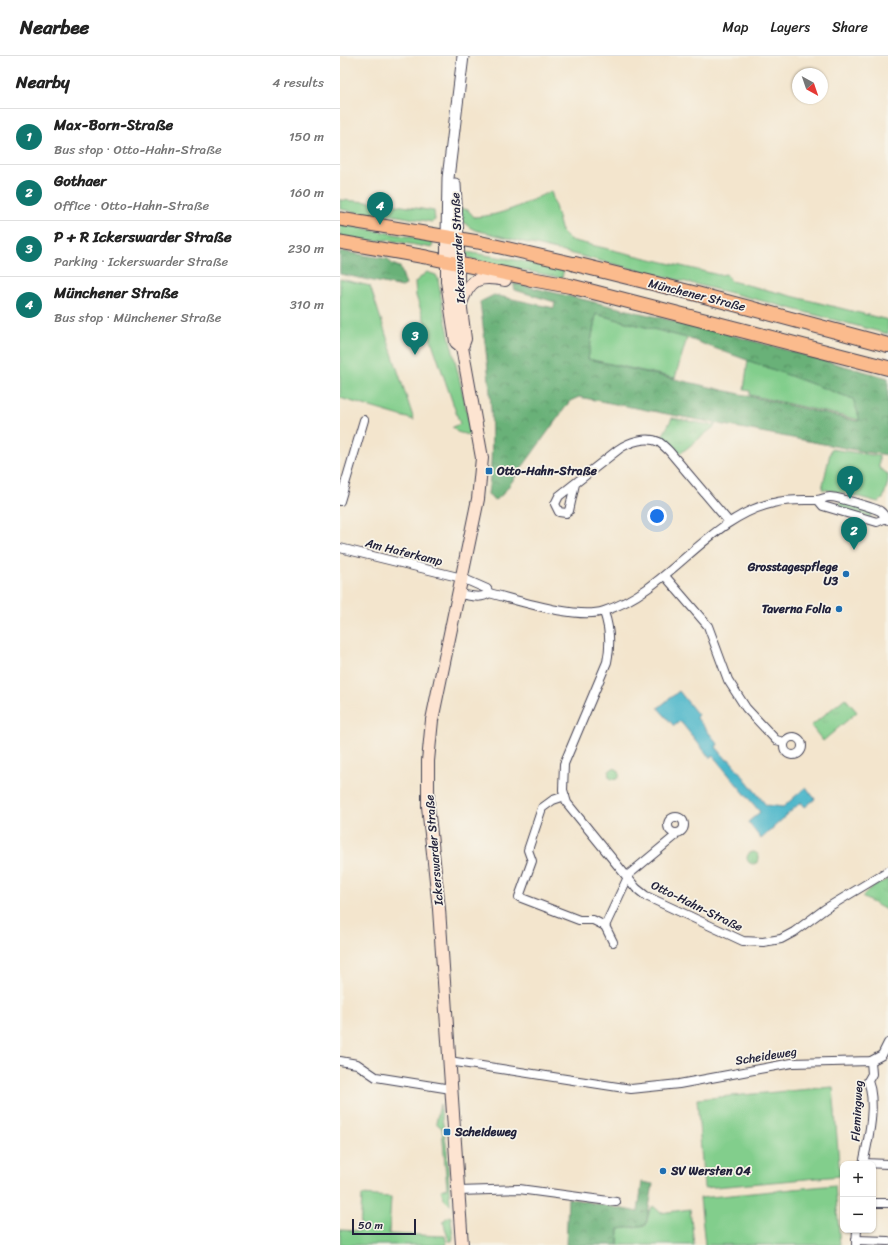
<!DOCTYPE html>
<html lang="en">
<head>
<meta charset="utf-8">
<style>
	body { margin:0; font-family:Sriracha,sans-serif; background:#f6f6f6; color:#222 }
	.controls { position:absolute; right:12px; bottom:12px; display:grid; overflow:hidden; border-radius:8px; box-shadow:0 1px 3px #0004 }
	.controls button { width:36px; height:36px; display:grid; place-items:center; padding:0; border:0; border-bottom:1px solid #e0e0e0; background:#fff; color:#222; font:20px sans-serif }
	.compass { position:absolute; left:452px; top:12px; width:36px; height:36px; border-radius:50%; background:#fff; box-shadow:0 1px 3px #0004; rotate:140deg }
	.scale { position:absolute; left:12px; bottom:10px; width:64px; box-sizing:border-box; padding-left:4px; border:2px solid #22223b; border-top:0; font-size:11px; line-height:14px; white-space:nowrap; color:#22223b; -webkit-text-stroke:3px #f7f3e8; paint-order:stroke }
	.you { position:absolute; left:317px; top:460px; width:14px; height:14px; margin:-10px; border:3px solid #fff; border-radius:50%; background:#1a73e8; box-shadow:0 0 0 6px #1a73e833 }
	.badge { display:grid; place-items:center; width:26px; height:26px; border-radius:50%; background:#0f766e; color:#fff; font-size:13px; font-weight:700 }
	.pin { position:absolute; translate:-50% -33px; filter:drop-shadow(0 1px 2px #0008) }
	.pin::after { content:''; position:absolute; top:21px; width:14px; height:12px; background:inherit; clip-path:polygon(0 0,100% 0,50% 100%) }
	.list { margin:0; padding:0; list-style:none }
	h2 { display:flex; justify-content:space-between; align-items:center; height:52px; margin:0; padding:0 16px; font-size:17px }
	h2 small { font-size:13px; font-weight:400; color:#767676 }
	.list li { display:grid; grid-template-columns:26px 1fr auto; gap:12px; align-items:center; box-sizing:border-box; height:56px; padding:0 16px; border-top:1px solid #e0e0e0 }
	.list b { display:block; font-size:15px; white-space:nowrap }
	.list p { margin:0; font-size:13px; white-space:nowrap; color:#767676 }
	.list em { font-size:13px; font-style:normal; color:#767676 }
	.map { position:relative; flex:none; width:548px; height:1189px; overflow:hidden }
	header { display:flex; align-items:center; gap:24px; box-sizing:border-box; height:56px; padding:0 20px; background:#fff; border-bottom:1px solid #e0e0e0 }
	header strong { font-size:19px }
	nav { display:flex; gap:22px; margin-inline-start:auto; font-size:14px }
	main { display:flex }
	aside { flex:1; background:#fff }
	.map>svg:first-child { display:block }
	.green { fill:#82ce8c; stroke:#527864 }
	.forest { fill:url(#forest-crowns); stroke:#466a5a; fill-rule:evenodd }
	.park { fill:url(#park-tufts); stroke:#527864 }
	.water { fill:#4db7ca; stroke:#386c82 }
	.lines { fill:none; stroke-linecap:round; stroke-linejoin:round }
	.minor-casing { stroke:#413f51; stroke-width:10 }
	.tertiary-casing { stroke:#413f51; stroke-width:13 }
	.secondary-casing { stroke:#413f51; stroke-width:14 }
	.primary-casing { stroke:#413f51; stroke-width:15 }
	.trunk-casing { stroke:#413f51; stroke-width:16 }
	.minor { stroke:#fff; stroke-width:8 }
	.tertiary { stroke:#fff; stroke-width:11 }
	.secondary { stroke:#fde4d1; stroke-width:12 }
	.primary { stroke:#fbbb8d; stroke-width:13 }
	.trunk { stroke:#fbbb8d; stroke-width:14 }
	.poi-dot { fill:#1f6fb2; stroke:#f7f3e8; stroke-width:1.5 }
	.labels { text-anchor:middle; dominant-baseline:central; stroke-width:3.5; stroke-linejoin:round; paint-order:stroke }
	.street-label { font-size:12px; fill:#22223b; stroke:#f7f3e8 }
	.poi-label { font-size:12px; font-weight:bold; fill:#22223b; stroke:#f7f3e8; text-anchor:start }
</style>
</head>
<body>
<header>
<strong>Nearbee</strong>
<nav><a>Map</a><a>Layers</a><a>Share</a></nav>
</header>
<main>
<aside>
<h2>Nearby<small>4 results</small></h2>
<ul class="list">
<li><span class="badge">1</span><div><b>Max-Born-Straße</b><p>Bus stop · Otto-Hahn-Straße</p></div><em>150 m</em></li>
<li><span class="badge">2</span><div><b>Gothaer</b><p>Office · Otto-Hahn-Straße</p></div><em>160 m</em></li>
<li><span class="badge">3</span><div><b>P + R Ickerswarder Straße</b><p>Parking · Ickerswarder Straße</p></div><em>230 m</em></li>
<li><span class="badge">4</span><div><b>Münchener Straße</b><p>Bus stop · Münchener Straße</p></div><em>310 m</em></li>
</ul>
</aside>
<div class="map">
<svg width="548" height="1189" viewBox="0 0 548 1189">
	<defs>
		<pattern id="forest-crowns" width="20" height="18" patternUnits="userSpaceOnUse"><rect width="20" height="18" fill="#69b178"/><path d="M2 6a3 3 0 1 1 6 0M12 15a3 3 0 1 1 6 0" fill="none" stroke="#569064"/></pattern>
		<pattern id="park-tufts" width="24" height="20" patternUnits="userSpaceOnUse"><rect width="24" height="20" fill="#82ce8c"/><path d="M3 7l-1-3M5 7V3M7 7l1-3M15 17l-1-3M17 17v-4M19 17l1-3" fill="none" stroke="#70b17a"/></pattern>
	</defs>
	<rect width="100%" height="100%" fill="#f7f3e8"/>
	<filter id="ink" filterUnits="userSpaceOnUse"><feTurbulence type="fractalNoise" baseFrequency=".025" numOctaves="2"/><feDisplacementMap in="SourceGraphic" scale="8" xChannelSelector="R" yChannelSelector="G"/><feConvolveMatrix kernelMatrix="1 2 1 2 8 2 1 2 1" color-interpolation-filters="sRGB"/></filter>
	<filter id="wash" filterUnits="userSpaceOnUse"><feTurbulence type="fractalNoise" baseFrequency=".012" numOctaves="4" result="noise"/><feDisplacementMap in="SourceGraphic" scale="16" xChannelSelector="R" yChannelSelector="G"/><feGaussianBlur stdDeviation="0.9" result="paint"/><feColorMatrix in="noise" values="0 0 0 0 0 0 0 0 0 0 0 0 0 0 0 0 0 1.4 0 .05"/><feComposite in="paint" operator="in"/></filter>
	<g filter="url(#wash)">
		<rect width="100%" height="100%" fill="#f3e5cd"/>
		<g class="green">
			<path d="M211,135L222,176L230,184L379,219L386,218L391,225L548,264V278L411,242L135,174C124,169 121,164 120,152L128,154L134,161C164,160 185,147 211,135Z"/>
			<path d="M0,144L44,147L94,155L95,164L92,166L41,157L40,161L0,153Z"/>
			<path d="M0,168L93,185L92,192L47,184L28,185L0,180Z"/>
			<path d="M127,196L224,212L222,222L133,204L126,199Z"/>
			<path d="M87,216L96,219L98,223C106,276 122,326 131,378L128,379L117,376L112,371L120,368L76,240L75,226Z"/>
			<path d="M0,223L30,230L74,364L0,342Z"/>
			<path d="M256,258L347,282L335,322L248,303Z"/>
			<path d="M408,304L514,343L520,364L410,339V335L404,334Z"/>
			<path d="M491,393L539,400V412L548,418V426L543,443L538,446L508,438L482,433Z"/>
			<path d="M501,446L532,455L530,462L499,452L498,448Z"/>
			<path d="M493,1031L500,1120L364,1132L357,1043Z"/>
			<path d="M100,1048L107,1094L110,1149L104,1143L101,1134L107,1132L102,1072L96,1067Z"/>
			<path d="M495,1129L500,1189H365L360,1142Z"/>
			<path d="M22,1139L51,1141L49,1178L105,1180L107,1189H0V1174L20,1175Z"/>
			<path d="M313,1150L321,1157L350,1153L354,1189H278L279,1173L306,1169L309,1156Z"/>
			<path d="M109,1160L111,1161L113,1181L112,1185H109L103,1165Z"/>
		</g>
		<g class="forest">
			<path d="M0,195L48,203L52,208L60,211L66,229L62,231L0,218Z"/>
			<path d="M173,227L377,275L548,322V399L525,396L239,341L230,345L163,438L157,443L153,444L148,438C157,374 148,310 140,246L154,239L214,252L215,246L175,234ZM256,258L347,282L513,343L520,364L517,365L248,303Z"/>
			<path d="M302,1126L313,1128L306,1169L279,1173L278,1189H226L228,1142L298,1156Z"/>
		</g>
		<g class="park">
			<path d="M332,362L375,370L341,397L322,381Z"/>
			<path d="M505,642L517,656L483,685L471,670Z"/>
			<circle cx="274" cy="718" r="5.5"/>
			<circle cx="413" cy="802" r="6"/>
			<path d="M548,823V855L522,841L529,833Z"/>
		</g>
		<path class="water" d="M339,635L358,659L356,661L378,688L376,691L387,704L389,703L426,749L443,751L466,731L475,743L465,751L461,746L421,783L408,766L420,756L373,700L370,702L340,665L334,670L318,652Z"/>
	</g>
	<g filter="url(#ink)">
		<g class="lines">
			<defs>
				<g id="minor">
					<path d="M235,428L229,455L226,457L219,456L215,448L219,440L279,393C289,386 307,380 319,386C322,388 326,392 329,395L389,466"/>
					<path d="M478,444L483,450L537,466L546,462"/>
					<path d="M0,445L24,364"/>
					<path d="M0,492L122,522L147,533L149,537C177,544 237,564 264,555C330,534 367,462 433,447C447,443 461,444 476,444C481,444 485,441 490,441C497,441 535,452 540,455C543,457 545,461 548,464"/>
					<path d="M325,520L368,570L388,624L406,652L436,684L444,686"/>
					<path d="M118,538C128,539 141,544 149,537"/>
					<path d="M264,556C270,573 271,588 267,606L224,708L223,734L227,747L296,832L306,840L403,885L423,886L441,883L454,876L485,853L548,815"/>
					<circle cx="453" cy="690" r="9"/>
					<path d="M225,740L213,744L202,752L188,794L192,805L179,841L239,864H253L265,870L288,821"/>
					<circle cx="336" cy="769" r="8"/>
					<path d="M287,820L334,781V777"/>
					<path d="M265,870L273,886"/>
					<path d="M0,1005L17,1008L36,1021L111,1033"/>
					<path d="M109,1005L291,1033L339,1028L452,1007L531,1005L542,999L548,987"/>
					<path d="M523,1107L548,1108"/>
					<path d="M523,1108C528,1085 537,1048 528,1025L532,1018L531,1005"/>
					<path d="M118,1135L179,1133L276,1146"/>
					<path d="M533,1147H548"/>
					<path d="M516,1184L548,1185"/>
					<path d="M516,1188L517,1174"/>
				</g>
				<g id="tertiary">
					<path d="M115,128L118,183"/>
					<path d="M107,181L108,122L123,0"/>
				</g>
				<g id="secondary">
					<path d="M107,181V225L116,286L122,291"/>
					<path d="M118,183V230L125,283L122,291L142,402L138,443L92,664L88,705V750L99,853L122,1189"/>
					<path d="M121,247C130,222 139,219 165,224"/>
				</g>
				<g id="primary">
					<path d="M0,163L138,186L235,208"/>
					<path d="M0,186L86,201L191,223"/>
				</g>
				<g id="trunk">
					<path d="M235,208L357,238L548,289"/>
					<path d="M191,223L230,230L548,312"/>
				</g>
			</defs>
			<use href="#minor" class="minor-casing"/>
			<use href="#tertiary" class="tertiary-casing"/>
			<use href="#secondary" class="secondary-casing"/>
			<use href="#primary" class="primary-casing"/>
			<use href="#trunk" class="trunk-casing"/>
			<use href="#minor" class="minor"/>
			<use href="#tertiary" class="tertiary"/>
			<use href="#secondary" class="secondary"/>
			<use href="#primary" class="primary"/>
			<use href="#trunk" class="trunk"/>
		</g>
	</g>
	<g class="poi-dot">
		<rect x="145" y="411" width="8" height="8" rx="2"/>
		<circle cx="506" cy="518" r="4"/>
		<circle cx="499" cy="553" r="4"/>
		<rect x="103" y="1072" width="8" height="8" rx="2"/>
		<circle cx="323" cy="1115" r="4"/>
	</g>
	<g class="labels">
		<g class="street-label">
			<text transform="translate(118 192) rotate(-93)">Ickerswarder Straße</text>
			<text transform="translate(357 239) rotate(14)">Münchener Straße</text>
			<text transform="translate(64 496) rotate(14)">Am Haferkamp</text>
			<text transform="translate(94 794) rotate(-95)">Ickerswarder Straße</text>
			<text transform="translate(357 850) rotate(26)">Otto-Hahn-Straße</text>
			<text transform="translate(426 1000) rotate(-9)">Scheideweg</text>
			<text transform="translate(517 1055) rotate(-87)">Flemingweg</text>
		</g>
		<g class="poi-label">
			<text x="157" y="415">Otto-Hahn-Straße</text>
			<text x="498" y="511" text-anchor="end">Grosstagespflege<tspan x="498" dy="14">U3</tspan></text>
			<text x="491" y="553" text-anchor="end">Taverna Folia</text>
			<text x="115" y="1076">Scheideweg</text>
			<text x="331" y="1115">SV Wersten 04</text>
		</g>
	</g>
</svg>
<div class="controls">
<button>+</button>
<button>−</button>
</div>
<svg class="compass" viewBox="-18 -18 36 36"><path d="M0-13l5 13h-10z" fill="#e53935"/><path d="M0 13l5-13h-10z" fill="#767676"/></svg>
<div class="scale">50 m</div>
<div class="you"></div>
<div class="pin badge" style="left:510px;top:443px">1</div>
<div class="pin badge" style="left:514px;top:494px">2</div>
<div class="pin badge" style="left:75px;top:299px">3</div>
<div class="pin badge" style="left:40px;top:169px">4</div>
</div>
</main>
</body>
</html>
